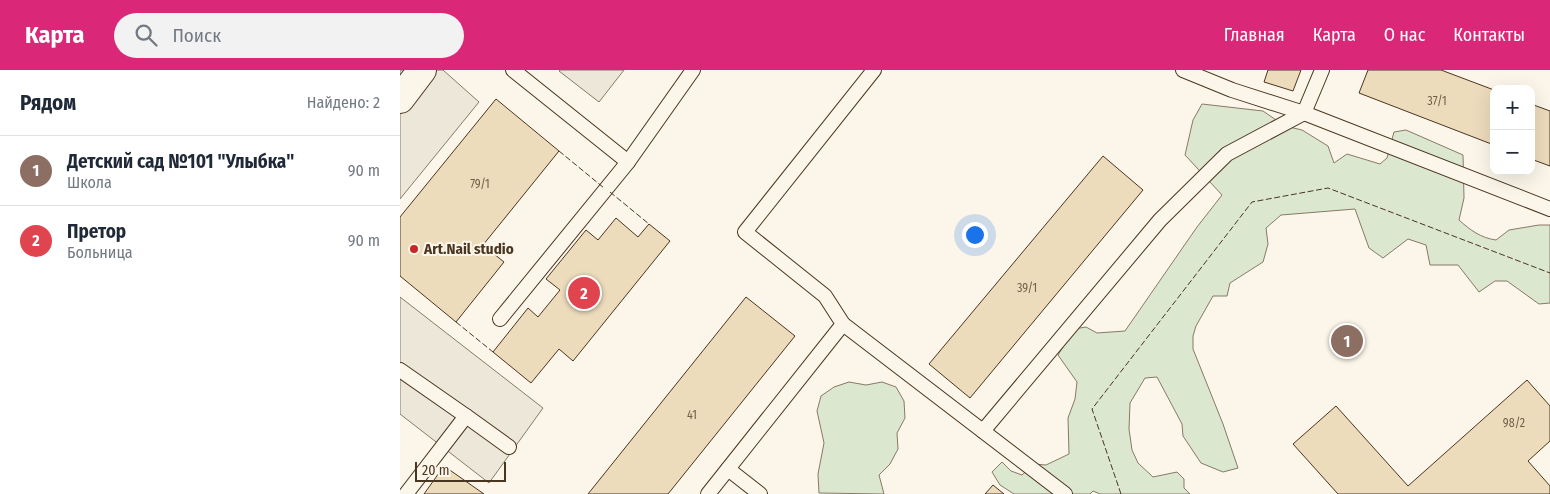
<!DOCTYPE html>
<html lang="ru">
<head>
<meta charset="utf-8">
<style>
	body { margin:0; font-family:"Fira Sans Condensed",sans-serif; background:#f2f2f3; color:#1f2937 }
	.controls { position:absolute; right:15px; top:15px; display:grid; overflow:hidden; border-radius:10px; box-shadow:0 5px 20px #0002 }
	.controls button { width:45px; height:45px; display:grid; place-items:center; padding:0; border:0; border-bottom:1px solid #e0e1e3; background:#fff; color:#1f2937; font:25px sans-serif }
	.scale { position:absolute; left:15px; bottom:12px; width:91px; box-sizing:border-box; padding-left:5px; border:2px solid #4a3520; border-top:0; font-size:14px; line-height:18px; white-space:nowrap; color:#4a3520; -webkit-text-stroke:4px #fbf6e9; paint-order:stroke }
	.you { position:absolute; left:574px; top:164px; width:18px; height:18px; margin:-12px; border:4px solid #fff; border-radius:50%; background:#1a73e8; box-shadow:0 0 0 8px #1a73e833 }
	.badge { display:grid; place-items:center; width:32px; height:32px; border-radius:50%; background:#db2777; color:#fff; font-size:16px; font-weight:700 }
	.pin { position:absolute; translate:-50% -50%; border:2px solid #fff; box-shadow:0 1px 5px #0006 }
	.list { margin:0; padding:0; list-style:none }
	h2 { display:flex; justify-content:space-between; align-items:center; height:65px; margin:0; padding:0 20px; font-size:21px }
	h2 small { font-size:16px; font-weight:400; color:#747a83 }
	.list li { display:grid; grid-template-columns:32px 1fr auto; gap:15px; align-items:center; box-sizing:border-box; height:70px; padding:0 20px; border-top:1px solid #e0e1e3 }
	.list b { display:block; font-size:19px; white-space:nowrap }
	.list p { margin:0; font-size:16px; white-space:nowrap; color:#747a83 }
	.list em { font-size:16px; font-style:normal; color:#747a83 }
	.icon { flex:none; width:28px; height:28px; fill:none; stroke:currentColor; stroke-width:2; stroke-linecap:round; stroke-linejoin:round }
	.map { position:relative; flex:none; width:1150px; height:424px; overflow:hidden }
	header { display:flex; align-items:center; gap:30px; box-sizing:border-box; height:70px; padding:0 25px; background:#db2777; color:#fff }
	header strong { font-size:24px }
	nav { display:flex; gap:28px; margin-inline-start:auto; font-size:18px }
	.search { width:350px; height:45px; background:#f2f2f3; display:flex; align-items:center; gap:12px; box-sizing:border-box; padding:0 18px; border-radius:28px; color:#747a83; font-size:19px }
	main { display:flex }
	aside { flex:1; background:#fff }
	.map>svg:first-child { display:block }
	.green { fill:#dce7d0; stroke:#887966 }
	.parking { fill:#ede7d9; stroke:#887966 }
	.building { fill:#ecdcbc; stroke:#4a3520 }
	.lines { fill:none; stroke-linecap:round; stroke-linejoin:round }
	.service-casing { stroke:#4a3520; stroke-width:16 }
	.minor-casing { stroke:#4a3520; stroke-width:30 }
	.service { stroke:#fbf6e9; stroke-width:14 }
	.minor { stroke:#fbf6e9; stroke-width:28 }
	.fence { stroke:#4a3520; stroke-width:1; stroke-dasharray:6 2.5; stroke-linecap:butt }
	.poi-dot { fill:#c62828; stroke:#fbf6e9; stroke-width:2 }
	.labels { text-anchor:middle; dominant-baseline:central; stroke-width:4; stroke-linejoin:round; paint-order:stroke }
	.number-label { font-size:12px; fill:#725f47 }
	.poi-label { font-size:15px; font-weight:bold; fill:#4a3520; stroke:#fbf6e9; text-anchor:start }
</style>
</head>
<body>
<header>
<strong>Карта</strong>
<div class="search"><svg class="icon" aria-label="search" viewBox="0 0 24 24"><circle cx="10" cy="10" r="6"/><path d="M15 15l6 6"/></svg>Поиск</div>
<nav><a>Главная</a><a>Карта</a><a>О нас</a><a>Контакты</a></nav>
</header>
<main>
<aside>
<h2>Рядом<small>Найдено: 2</small></h2>
<ul class="list">
<li><span class="badge" style="background:#8d6e63">1</span><div><b>Детский сад №101 &quot;Улыбка&quot;</b><p>Школа</p></div><em>90 m</em></li>
<li><span class="badge" style="background:#e0444e">2</span><div><b>Претор</b><p>Больница</p></div><em>90 m</em></li>
</ul>
</aside>
<div class="map">
<svg width="1150" height="424" viewBox="0 0 1150 424">
	<rect width="100%" height="100%" fill="#fbf6e9"/>
	<g class="green">
		<path d="M802,34L863,41L885,56L902,60L928,76L934,93L947,84L980,94L987,88L994,62L1006,60L1063,85L1064,128L1059,150C1070,160 1081,168 1096,170L1109,160L1139,155H1150V233L1139,234L1107,211H1095L1079,222L1058,195H1030L1026,175L1008,169L983,188L969,178L955,139L881,145L866,158L868,174L863,192L830,213L827,226H813L796,256L793,266V279L823,354L838,398L823,402L801,393L783,366L782,354L757,307L745,308L730,333L729,359L732,380L738,393L753,407L777,402L784,409V418L790,424H700L693,421L690,424H614L600,415L592,402L602,392L611,401L622,405L634,394L646,395L669,384L668,348L675,329L677,312L658,285L674,259L686,257L697,263L725,261L797,157L822,125L785,85L793,50Z"/>
		<path d="M449,312L466,315L482,312L496,317L504,331L505,348L497,363L498,379L490,394L479,405L484,424L419,423L418,404L424,373L417,341L421,326L434,317Z"/>
	</g>
	<g class="parking">
		<path d="M0,0H43L79,32L0,129Z"/>
		<path d="M160,0H224L199,32L159,1Z"/>
		<path d="M0,227L143,338L89,413L0,344Z"/>
	</g>
	<g class="building">
		<path d="M868,0H901L893,21L864,12Z"/>
		<path d="M968,0H1041L1094,20V75L959,23Z"/>
		<path d="M96,29L159,81L83,175L104,192L56,252L0,206V147Z"/>
		<path d="M1131,34L1150,41V96L1131,89Z"/>
		<path d="M703,86L743,120L570,328L529,294Z"/>
		<path d="M216,148L238,167L249,154L270,171L173,291L159,279L131,313L93,282L128,238L138,247L160,220L146,209L186,160L198,170Z"/>
		<path d="M346,227L395,266L268,424H188Z"/>
		<path d="M1127,310L1150,336V371L1128,391L1150,416V424H938L893,374L936,336L1008,416Z"/>
		<path d="M44,396L84,424H24Z"/>
		<path d="M593,415L604,424H585Z"/>
	</g>
	<g class="lines">
		<defs>
			<g id="service">
				<path d="M113,0L228,92"/>
				<path d="M783,0L832,20L904,43L1150,139"/>
				<path d="M100,249L228,92L293,0"/>
				<path d="M443,254L665,424"/>
				<path d="M0,300L66,346L6,424"/>
				<path d="M66,346L109,377"/>
				<path d="M583,361L760,150L827,84L904,43L922,0"/>
				<path d="M328,399L360,424"/>
				<path d="M308,424L443,254L425,226L345,162L474,0"/>
			</g>
			<path id="minor" d="M0,29L22,0"/>
		</defs>
		<use href="#service" class="service-casing"/>
		<use href="#minor" class="minor-casing"/>
		<use href="#service" class="service"/>
		<use href="#minor" class="minor"/>
		<g class="fence">
			<path d="M159,81L204,118"/>
			<path d="M210,122L249,154"/>
			<path d="M56,252L93,282"/>
			<path d="M721,424L692,339L852,132L928,118L1150,203"/>
		</g>
	</g>
	<circle class="poi-dot" cx="14" cy="179" r="5"/>
	<g class="labels">
		<g class="number-label">
			<text x="1037" y="31">37/1</text>
			<text x="80" y="114">79/1</text>
			<text x="627" y="218">39/1</text>
			<text x="292" y="345">41</text>
			<text x="1114" y="353">98/2</text>
		</g>
		<g class="poi-label">
			<text x="24" y="179">Art.Nail studio</text>
		</g>
	</g>
</svg>
<div class="controls">
<button>+</button>
<button>−</button>
</div>
<div class="scale">20 m</div>
<div class="you"></div>
<div class="pin badge" style="left:947px;top:271px;background:#8d6e63">1</div>
<div class="pin badge" style="left:184px;top:223px;background:#e0444e">2</div>
</div>
</main>
</body>
</html>
